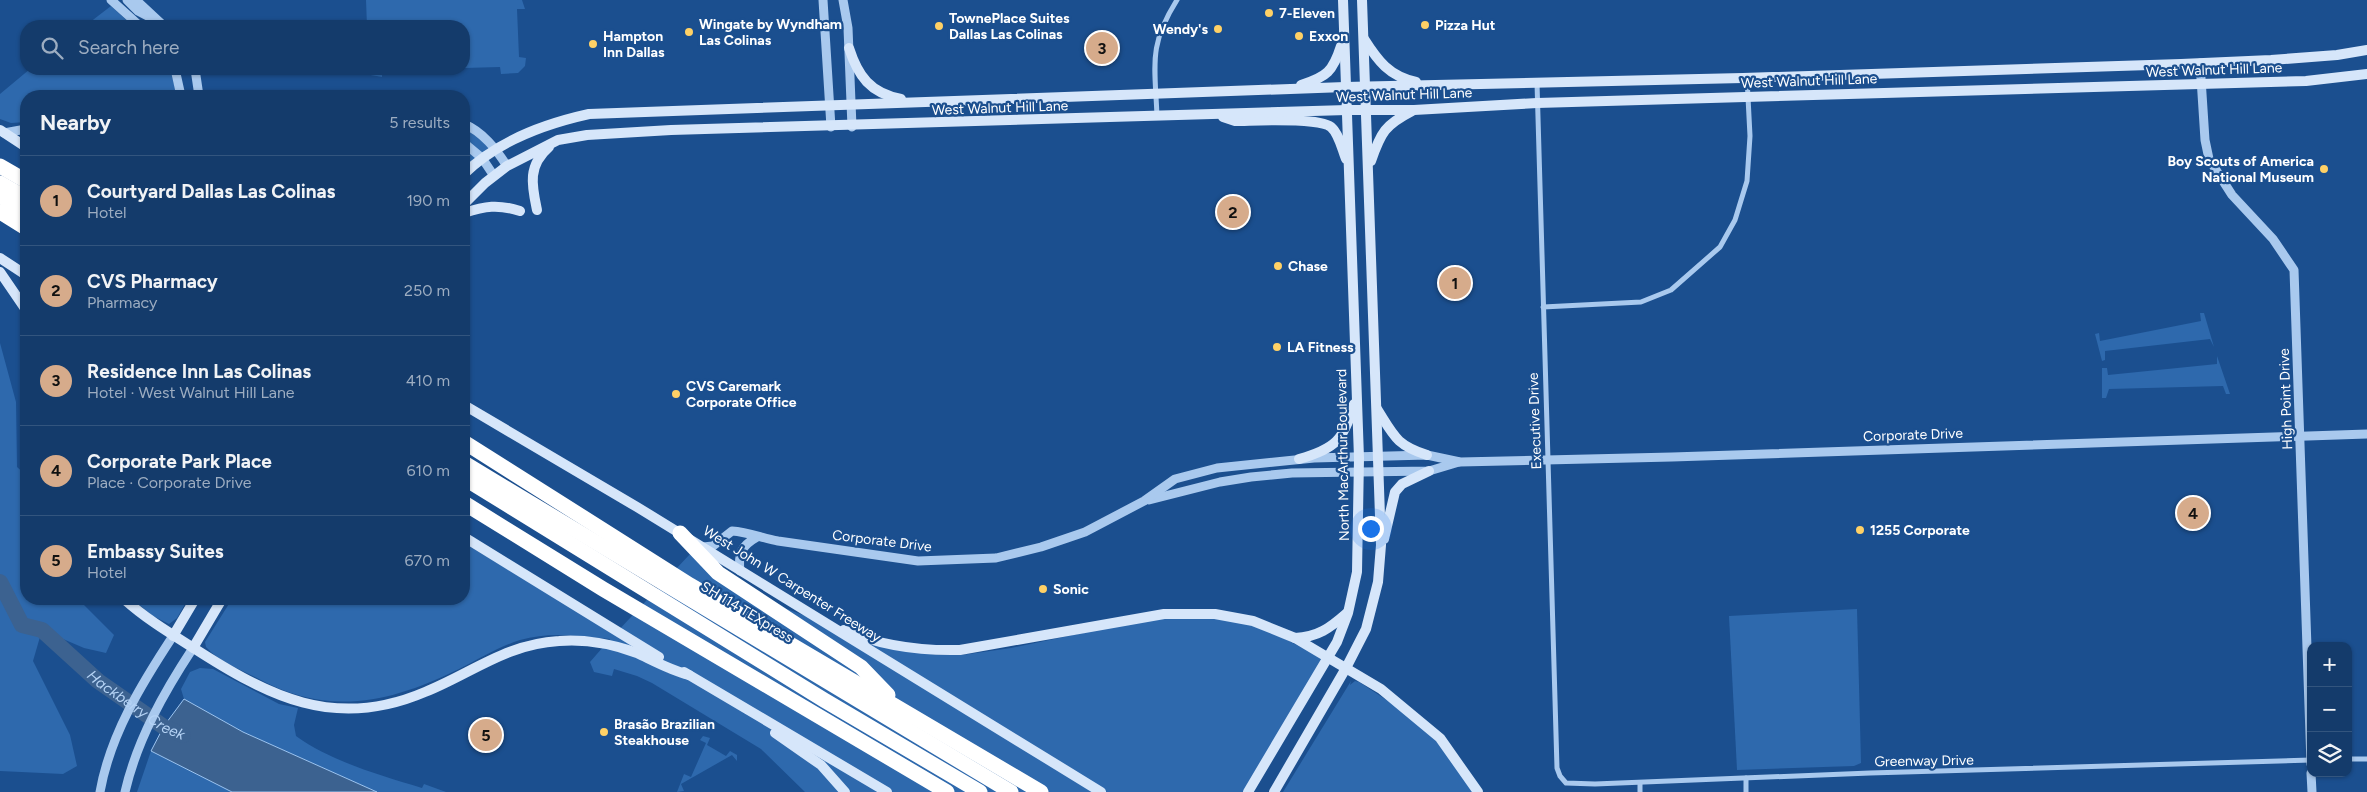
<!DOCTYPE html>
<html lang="en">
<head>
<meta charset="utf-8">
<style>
	body { margin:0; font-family:Figtree,sans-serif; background:#1d4271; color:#f1f3f6 }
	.controls { position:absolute; right:15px; bottom:15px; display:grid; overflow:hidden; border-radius:10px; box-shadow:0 1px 4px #0004 }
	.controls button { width:45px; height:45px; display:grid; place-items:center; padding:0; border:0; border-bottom:1px solid #33557e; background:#143b6b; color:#f1f3f6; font:25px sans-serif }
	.you { position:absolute; left:1370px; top:528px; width:18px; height:18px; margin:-12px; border:4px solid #fff; border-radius:50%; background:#1a73e8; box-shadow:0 0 0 8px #1a73e833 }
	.badge { display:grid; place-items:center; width:32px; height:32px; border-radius:50%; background:#d6ab8b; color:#111; font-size:16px; font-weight:700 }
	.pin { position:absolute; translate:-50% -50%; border:2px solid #fff; box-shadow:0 1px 5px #0006 }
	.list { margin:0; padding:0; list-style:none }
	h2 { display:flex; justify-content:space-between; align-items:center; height:65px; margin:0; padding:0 20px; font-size:21px }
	h2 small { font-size:16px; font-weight:400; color:#9dadc1 }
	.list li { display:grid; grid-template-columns:32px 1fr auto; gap:15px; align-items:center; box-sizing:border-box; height:90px; padding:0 20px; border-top:1px solid #33557e }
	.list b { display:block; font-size:19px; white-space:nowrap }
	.list p { margin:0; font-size:16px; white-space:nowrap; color:#9dadc1 }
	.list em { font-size:16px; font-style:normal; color:#9dadc1 }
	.icon { flex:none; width:28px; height:28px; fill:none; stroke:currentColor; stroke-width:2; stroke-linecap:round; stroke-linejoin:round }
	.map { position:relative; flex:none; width:2367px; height:792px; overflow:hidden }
	.search { position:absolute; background:#143b6b; box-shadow:0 1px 4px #0004; left:20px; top:20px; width:450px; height:55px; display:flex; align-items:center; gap:12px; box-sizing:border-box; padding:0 18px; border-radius:20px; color:#9dadc1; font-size:19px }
	.panel { position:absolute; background:#143b6b; box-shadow:0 1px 4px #0004; left:20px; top:90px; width:450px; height:515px; border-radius:20px }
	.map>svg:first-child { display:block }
	.green { fill:#2e69ad }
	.water { fill:#3c6290; stroke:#9cc4f0 }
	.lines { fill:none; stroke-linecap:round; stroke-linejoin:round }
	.river { stroke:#3c6290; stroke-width:16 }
	.minor { stroke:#a9c9ee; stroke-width:5 }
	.tertiary { stroke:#a9c9ee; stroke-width:9 }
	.secondary { stroke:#d6e6fa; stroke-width:10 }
	.motorway { stroke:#fff; stroke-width:15 }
	.poi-dot { fill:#ffd166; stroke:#1b4f8f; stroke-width:2 }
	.labels { text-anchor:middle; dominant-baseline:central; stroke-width:4.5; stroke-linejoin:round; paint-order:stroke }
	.poi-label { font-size:14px; font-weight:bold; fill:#fff; stroke:#1b4f8f; text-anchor:start }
	.street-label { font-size:14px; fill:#fff; stroke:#1b4f8f }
	.water-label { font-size:15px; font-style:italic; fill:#b5d3f5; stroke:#1b4f8f }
</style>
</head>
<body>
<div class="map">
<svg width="2367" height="792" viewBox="0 0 2367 792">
	<rect width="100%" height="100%" fill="#1b4f8f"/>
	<g class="green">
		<path d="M366,0H522L525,9H517L519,57L526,58L525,66L518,73L501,74L500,67L464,68V26H367Z"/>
		<path d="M111,6L133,26H85Z"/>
		<path d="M30,69H170L177,96H26V122L11,123L0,119V94Z"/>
		<path d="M361,69H429L382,70V77L365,74Z"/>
		<path d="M464,128L493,148L464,170Z"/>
		<path d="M2200,313H2204L2214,347L2210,339L2105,351V360L2102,361L2095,334L2099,333L2100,341L2201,321Z"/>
		<path d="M0,343L16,402L17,467L26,475V599H78L114,635L106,653L84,648L42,630L33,661L70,735L77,766L63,774L0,771Z"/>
		<path d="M2217,356L2230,394H2226L2223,386L2109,389L2106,398H2102V368H2107L2108,375L2217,364Z"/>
		<path d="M464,543L615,634L691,553L787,609L889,647L936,655H962L1011,648L1168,615L1216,616L1252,622L1324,659L1243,792H805L761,749L652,683L637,676L614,669L612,676L594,672L590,662L610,639C580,636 550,631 520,640C498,647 479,659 459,669C390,703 328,717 257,678C241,670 218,661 206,647L205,642L232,599H464Z"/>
		<path d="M132,599H188L177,618L169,624L153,616Z"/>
		<path d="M1857,609L1861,763L1854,766L1737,770L1729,616Z"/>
		<path d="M200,668L213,669L279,704L298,708L294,725L296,736C332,762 380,775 422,788L424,784L446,792H377L243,732L184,699L181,689L190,672Z"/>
		<path d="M1351,681L1350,685L1355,681L1359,682C1388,701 1420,720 1441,747C1453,761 1463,777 1473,792H1283Z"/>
		<path d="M703,736L710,738L707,745L726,756L730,751L737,755V761L732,755L681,784L684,791L677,792L684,774L691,777L706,743L700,740Z"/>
		<path d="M151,751L232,792H137Z"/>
	</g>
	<path class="water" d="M184,699L243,732L377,792H232L151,751L164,726Z"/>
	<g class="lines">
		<path class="river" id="s1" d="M0,582L22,625L42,630L98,681L164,727L183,735"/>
		<g class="minor">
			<path d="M1537,83L1557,768L1560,776L1566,783L1595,784L1870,773L2311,760"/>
			<path d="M1157,116C1155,65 1148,46 1177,0"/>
			<path d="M1543,307L1641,302L1671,290L1720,247L1735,220L1747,181L1750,136L1747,78"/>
			<path d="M2348,759H2367"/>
			<path d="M1746,778V792"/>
			<path d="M1640,783V792"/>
		</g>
		<g class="tertiary">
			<path d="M111,0L140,26"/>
			<path d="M127,0L138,11L159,22"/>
			<path d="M136,0L164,26"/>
			<path d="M823,0L831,127"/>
			<path d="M843,0L848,28L852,127"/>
			<path d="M2200,63L2205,140L2209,159L2232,195L2273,239L2294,270L2311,764"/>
			<path d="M175,69L181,96"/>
			<path d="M195,69L199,96"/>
			<path d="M464,124C483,132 496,149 507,166"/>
			<path d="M4,133L26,129"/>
			<path d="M464,143L482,158L494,176"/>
			<path d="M1149,500L1220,482L1251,477L1292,473L1429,471L1459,462"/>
			<path d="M703,547L713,546L732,531C748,532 762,538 778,541L918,561L996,558L1041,547L1085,532L1144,501L1175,479L1217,468L1314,458L1427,455L1460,462L1672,457L2367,434"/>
			<path d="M740,571C738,554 741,546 757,537"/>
			<path d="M2311,773L2312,792"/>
			<path d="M100,792C110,735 142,683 173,636"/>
			<path d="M125,792C137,740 164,692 193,648"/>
		</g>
		<g class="secondary">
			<path d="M1364,39C1378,61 1389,76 1416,82"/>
			<path d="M849,48C858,76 870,93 901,99"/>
			<path d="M1301,85C1327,77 1333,71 1341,46"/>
			<path d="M1223,117L1235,121C1254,121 1318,117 1331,127C1339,134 1342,149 1346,159"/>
			<path d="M0,130L26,147"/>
			<path d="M1371,161C1381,132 1385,125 1412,111"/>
			<path d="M464,174C497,141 544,124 589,114L1345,87L1743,78L2181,64L2271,60L2337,55L2367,50"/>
			<path d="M464,204L485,183L507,166L558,140L587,135L671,130L1347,110H1414L1537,103L2306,81L2367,74"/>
			<path d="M537,210C532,186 527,166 549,147"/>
			<path d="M464,213C485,206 498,204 520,211"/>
			<path d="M0,258L26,275"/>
			<path d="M0,272L26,310"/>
			<path d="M464,405L637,507L1101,792"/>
			<path d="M1377,409C1394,436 1396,445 1427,455"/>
			<path d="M1299,459C1335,449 1344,440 1354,404"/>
			<path d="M464,537L659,657"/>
			<path d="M1384,539L1395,492L1402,484L1429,471"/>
			<path d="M124,599C145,618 168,632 192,647C268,696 334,731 425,692C472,673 506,644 559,641C584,639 613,644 637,653C654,661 670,670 689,675"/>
			<path d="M844,630C881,646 920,651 960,650L1164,614H1215L1253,621L1295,638L1381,689L1440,738L1478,792"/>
			<path d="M173,636L195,599"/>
			<path d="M1295,638C1318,637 1330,628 1347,613"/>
			<path d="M193,648L222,599"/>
			<path d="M684,672L887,792"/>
			<path d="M775,733L821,765L845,792"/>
			<path d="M1248,792L1337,642L1348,613L1357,572L1359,458L1343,0"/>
			<path d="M1274,792L1346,668L1366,629L1378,582L1381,545L1362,0"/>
		</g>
		<g class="motorway">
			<path d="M0,166L26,181"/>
			<path d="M0,183L26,198"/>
			<path d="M0,196L26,212"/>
			<path d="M0,212L26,228"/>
			<path d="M464,442L690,585L1041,792"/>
			<path d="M464,463L1011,792"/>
			<path d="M464,478L824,700L980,792"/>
			<path d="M464,503L603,589L947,792"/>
			<path d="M680,533L718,573L861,667L888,695"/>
		</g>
	</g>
	<g class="poi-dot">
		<circle cx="1269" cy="13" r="5"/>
		<circle cx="1425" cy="25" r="5"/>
		<circle cx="939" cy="26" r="5"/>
		<circle cx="1218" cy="29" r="5"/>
		<circle cx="689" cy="32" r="5"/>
		<circle cx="1299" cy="36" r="5"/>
		<circle cx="593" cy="44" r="5"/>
		<circle cx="2324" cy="169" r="5"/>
		<circle cx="1278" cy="266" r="5"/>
		<circle cx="1277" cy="347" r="5"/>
		<circle cx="676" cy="394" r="5"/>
		<circle cx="1860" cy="530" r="5"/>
		<circle cx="1043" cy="589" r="5"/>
		<circle cx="604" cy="732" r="5"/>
	</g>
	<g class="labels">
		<g class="poi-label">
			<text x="1279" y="13">7-Eleven</text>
			<text x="949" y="18">TownePlace Suites<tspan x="949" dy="16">Dallas Las Colinas</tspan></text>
			<text x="699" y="24">Wingate by Wyndham<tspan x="699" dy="16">Las Colinas</tspan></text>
			<text x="1435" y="25">Pizza Hut</text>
			<text x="1208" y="29" text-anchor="end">Wendy's</text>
			<text x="603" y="36">Hampton<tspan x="603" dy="16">Inn Dallas</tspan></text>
			<text x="1309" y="36">Exxon</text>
			<text x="2314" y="161" text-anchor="end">Boy Scouts of America<tspan x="2314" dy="16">National Museum</tspan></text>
			<text x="1288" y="266">Chase</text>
			<text x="1287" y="347">LA Fitness</text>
			<text x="686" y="386">CVS Caremark<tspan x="686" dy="16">Corporate Office</tspan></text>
			<text x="1870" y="530">1255 Corporate</text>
			<text x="1053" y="589">Sonic</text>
			<text x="614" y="724">Brasão Brazilian<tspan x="614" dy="16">Steakhouse</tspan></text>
		</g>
		<g class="street-label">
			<text transform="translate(2214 70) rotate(-2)">West Walnut Hill Lane</text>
			<text transform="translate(1809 81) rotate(-2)">West Walnut Hill Lane</text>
			<text transform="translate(1404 95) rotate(-2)">West Walnut Hill Lane</text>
			<text transform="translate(1000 108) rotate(-2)">West Walnut Hill Lane</text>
			<text transform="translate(2286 399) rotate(-92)">High Point Drive</text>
			<text transform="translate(1535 421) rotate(-92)">Executive Drive</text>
			<text transform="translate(1913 435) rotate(-2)">Corporate Drive</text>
			<text transform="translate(1343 455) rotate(-91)">North MacArthur Boulevard</text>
			<text transform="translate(882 541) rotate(7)">Corporate Drive</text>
			<text transform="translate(792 584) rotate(32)">West John W Carpenter Freeway</text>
			<text transform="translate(747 612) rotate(31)">SH 114 TEXpress</text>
			<text transform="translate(1924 761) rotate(-1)">Greenway Drive</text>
		</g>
		<g class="water-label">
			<text stroke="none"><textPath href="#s1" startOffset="190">Hackberry Creek</textPath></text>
		</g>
	</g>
</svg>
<div class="controls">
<button>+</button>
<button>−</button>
<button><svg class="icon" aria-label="layers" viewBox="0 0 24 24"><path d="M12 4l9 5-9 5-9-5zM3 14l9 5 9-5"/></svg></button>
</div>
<div class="you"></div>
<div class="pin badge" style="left:1455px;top:283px">1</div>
<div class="pin badge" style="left:1233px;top:212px">2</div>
<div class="pin badge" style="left:1102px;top:48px">3</div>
<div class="pin badge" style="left:2193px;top:513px">4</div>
<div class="pin badge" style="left:486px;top:735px">5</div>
<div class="search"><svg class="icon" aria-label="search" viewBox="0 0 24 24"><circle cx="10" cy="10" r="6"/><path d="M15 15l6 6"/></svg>Search here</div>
<section class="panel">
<h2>Nearby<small>5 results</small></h2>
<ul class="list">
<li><span class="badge">1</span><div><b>Courtyard Dallas Las Colinas</b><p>Hotel</p></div><em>190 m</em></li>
<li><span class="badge">2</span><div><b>CVS Pharmacy</b><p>Pharmacy</p></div><em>250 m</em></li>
<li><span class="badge">3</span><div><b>Residence Inn Las Colinas</b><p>Hotel · West Walnut Hill Lane</p></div><em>410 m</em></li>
<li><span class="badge">4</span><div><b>Corporate Park Place</b><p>Place · Corporate Drive</p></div><em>610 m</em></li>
<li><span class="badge">5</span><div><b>Embassy Suites</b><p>Hotel</p></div><em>670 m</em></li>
</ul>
</section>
</div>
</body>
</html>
